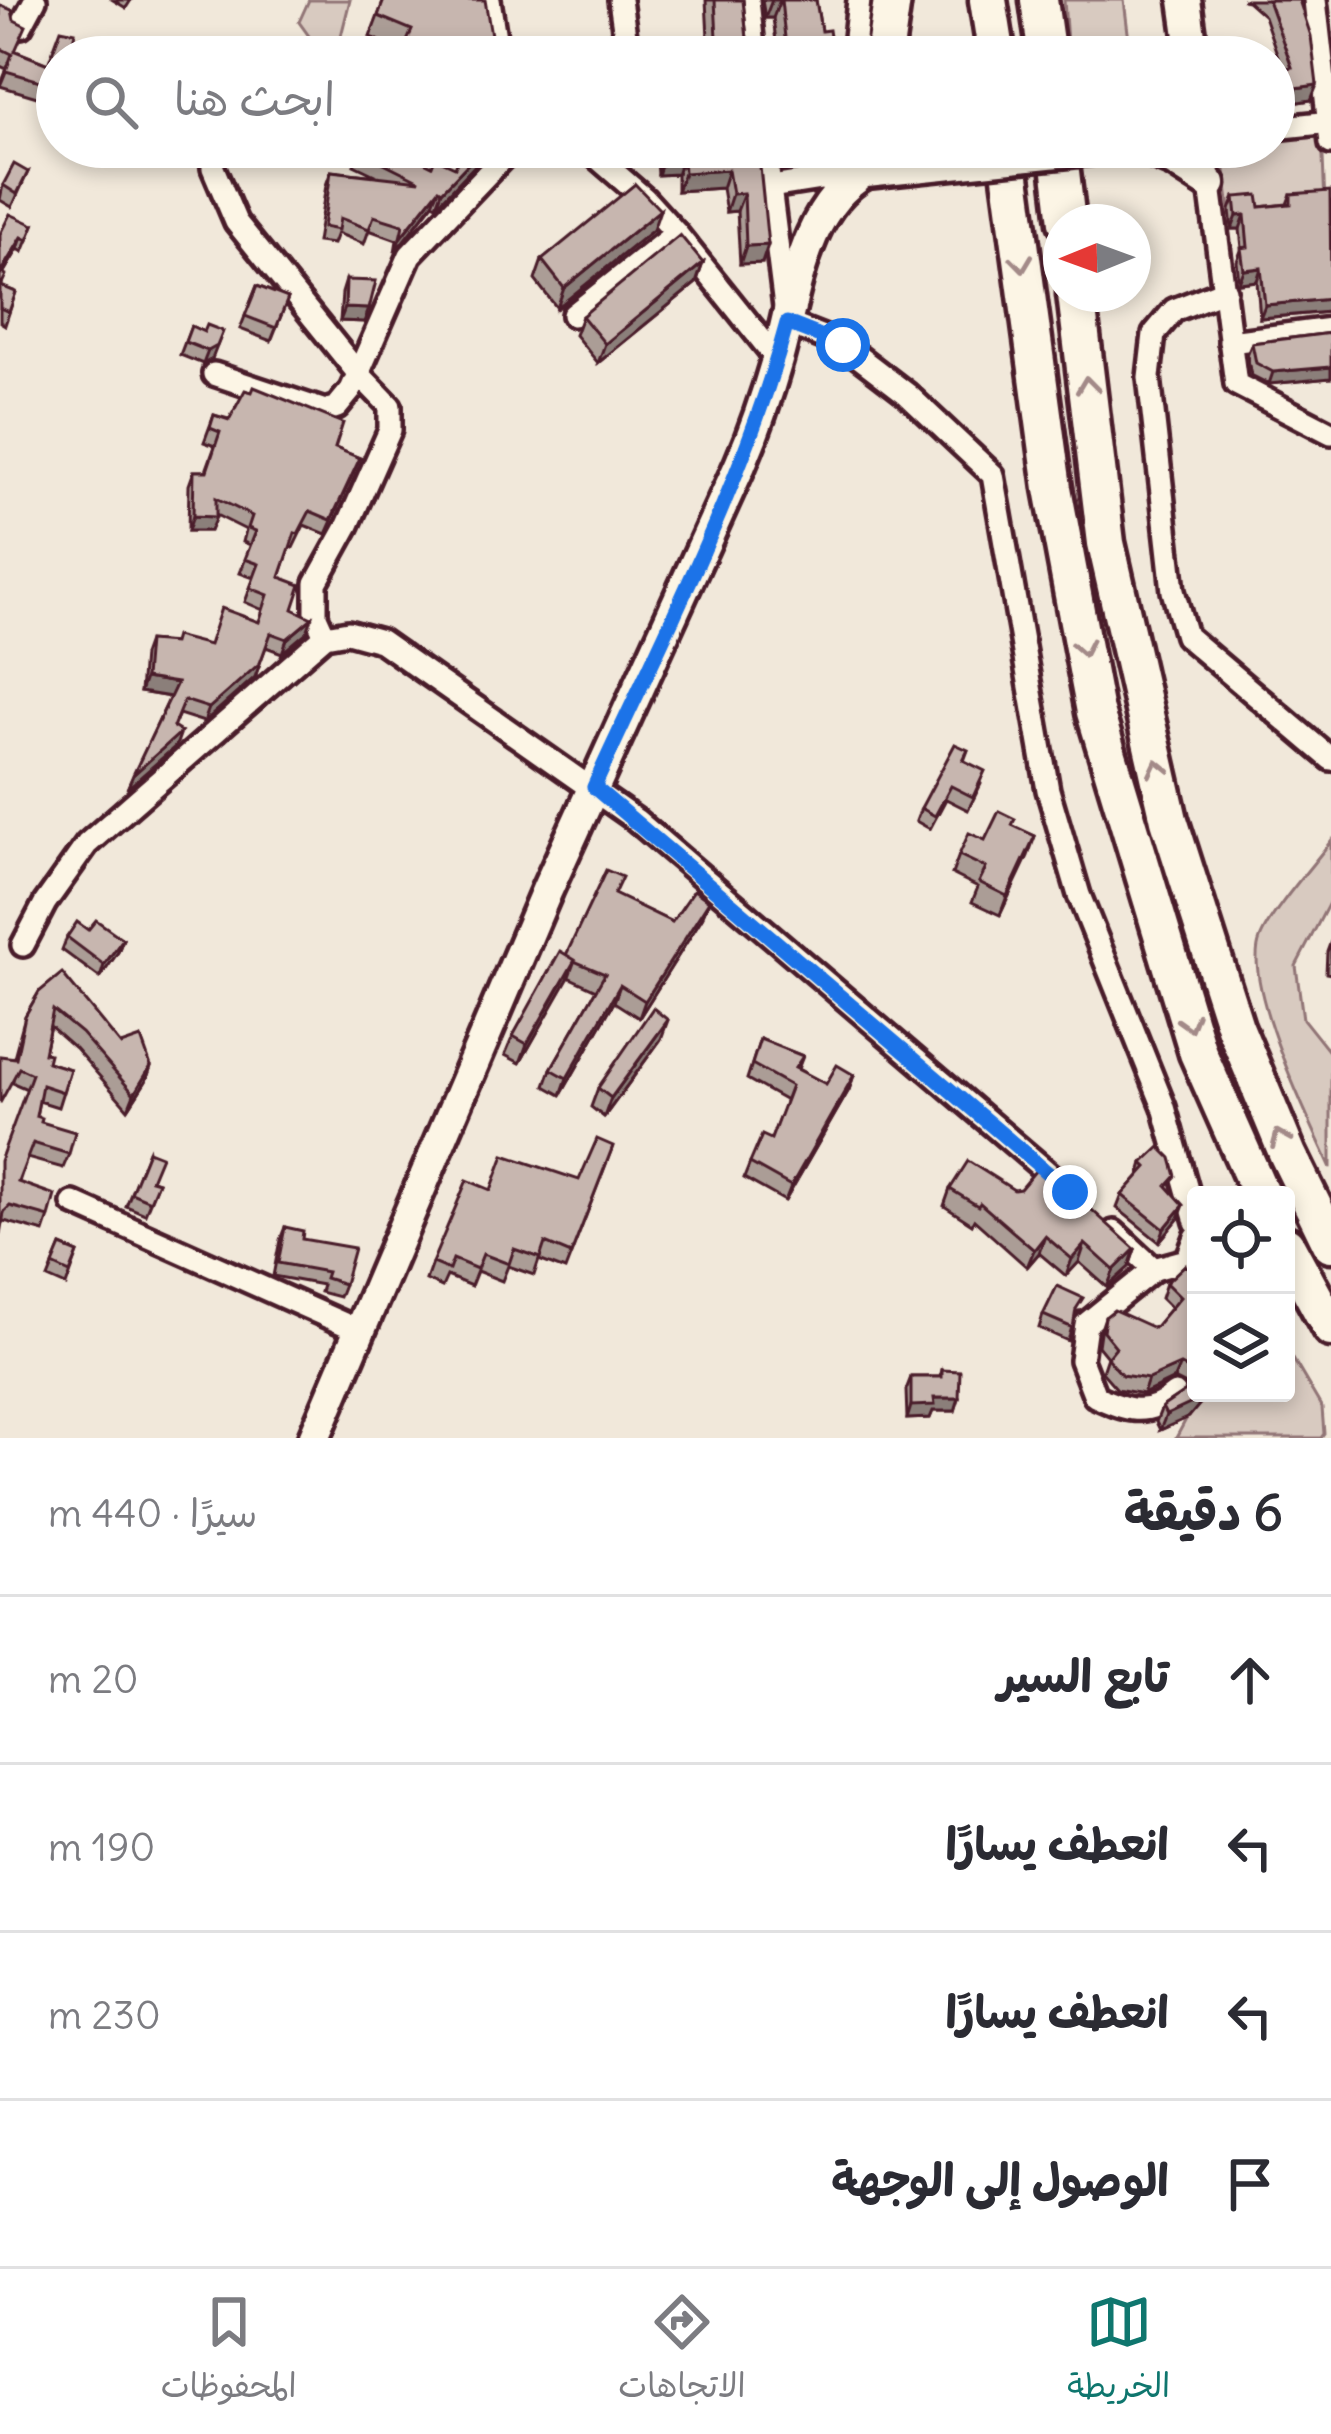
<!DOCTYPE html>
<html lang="ar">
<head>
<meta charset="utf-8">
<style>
	body { margin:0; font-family:Delius,"Playpen Sans Arabic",sans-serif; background:#f2f2f3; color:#2b2b33; direction:rtl }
	.controls { position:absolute; right:36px; bottom:36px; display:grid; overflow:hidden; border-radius:12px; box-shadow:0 6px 18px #0003 }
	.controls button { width:108px; height:108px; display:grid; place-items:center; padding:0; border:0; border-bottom:3px solid #e1e1e2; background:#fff; color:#2b2b33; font:60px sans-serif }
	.compass { position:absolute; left:1043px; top:204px; width:108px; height:108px; border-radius:50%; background:#fff; box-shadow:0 6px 18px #0003; rotate:269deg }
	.stop { position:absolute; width:36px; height:36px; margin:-27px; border:9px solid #1a73e8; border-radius:50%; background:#fff }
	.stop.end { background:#1a73e8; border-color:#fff; box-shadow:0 3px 12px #0008 }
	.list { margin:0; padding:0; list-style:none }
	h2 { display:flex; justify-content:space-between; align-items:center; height:156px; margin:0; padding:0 48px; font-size:51px }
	h2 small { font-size:39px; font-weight:400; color:#7c7c81 }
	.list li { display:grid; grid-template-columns:78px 1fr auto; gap:36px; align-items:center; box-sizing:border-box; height:168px; padding:0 48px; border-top:3px solid #e1e1e2 }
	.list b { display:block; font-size:45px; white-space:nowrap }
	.list em { font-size:39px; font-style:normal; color:#7c7c81 }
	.icon { flex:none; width:66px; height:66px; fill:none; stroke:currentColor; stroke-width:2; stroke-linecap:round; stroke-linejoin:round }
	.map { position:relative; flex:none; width:1331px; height:1438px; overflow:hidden; direction:ltr }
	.search { position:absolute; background:#fff; box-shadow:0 6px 18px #0003; left:36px; right:36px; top:36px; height:132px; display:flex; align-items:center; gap:30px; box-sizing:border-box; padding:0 42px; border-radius:66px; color:#7c7c81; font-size:45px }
	.sheet { height:828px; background:#fff }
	nav { display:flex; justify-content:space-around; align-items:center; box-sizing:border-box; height:168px; border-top:3px solid #e1e1e2; background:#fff; font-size:33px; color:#7c7c81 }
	nav a { display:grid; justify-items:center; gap:6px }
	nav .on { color:#0f766e }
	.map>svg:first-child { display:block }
	.green { fill:#d8cac0; stroke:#917476; stroke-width:3 }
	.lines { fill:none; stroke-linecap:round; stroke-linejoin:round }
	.minor-casing { stroke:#4a1f2b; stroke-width:30 }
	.secondary-casing { stroke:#4a1f2b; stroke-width:39 }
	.motorway-casing { stroke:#4a1f2b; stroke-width:45 }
	.minor { stroke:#fcf5e5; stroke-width:21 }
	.secondary { stroke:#fcf5e5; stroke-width:30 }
	.motorway { stroke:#fcf5e5; stroke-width:36 }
	.secondary-bridge-casing { stroke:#4a1f2b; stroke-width:39; stroke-linecap:butt }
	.secondary-bridge { stroke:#fcf5e5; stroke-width:30 }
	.wall { fill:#ab9d96; stroke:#4a1f2b; stroke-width:3 }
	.shaded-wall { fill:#8b7f7a; stroke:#4a1f2b; stroke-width:3 }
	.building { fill:#c7b6af; stroke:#4a1f2b; stroke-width:3 }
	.oneway { stroke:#a38a88 }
	.route { stroke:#1a73e8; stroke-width:15 }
</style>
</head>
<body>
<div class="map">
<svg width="1331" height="1438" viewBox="0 0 1331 1438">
	<rect width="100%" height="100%" fill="#f1e8da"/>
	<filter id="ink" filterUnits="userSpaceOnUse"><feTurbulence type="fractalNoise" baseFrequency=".00833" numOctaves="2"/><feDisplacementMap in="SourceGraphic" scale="24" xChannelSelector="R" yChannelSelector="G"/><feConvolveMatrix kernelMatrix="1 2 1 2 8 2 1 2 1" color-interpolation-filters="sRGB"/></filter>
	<g filter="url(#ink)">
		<g class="green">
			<path d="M309,0H350L339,44L319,50L299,22Z"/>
			<path d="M1064,0H1124L1131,57H1068Z"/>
			<path d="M1322,134L1325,204L1230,210L1222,147H1274V140Z"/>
			<path d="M1331,841V899L1296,966L1303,1019L1331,1054V1168C1310,1122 1242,984 1260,939C1270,913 1313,865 1331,841Z"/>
			<path d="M1286,1347L1322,1408L1324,1434L1321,1438H1176L1200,1393H1286Z"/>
		</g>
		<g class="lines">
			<defs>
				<g id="minor">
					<path d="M489,0L498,57"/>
					<path d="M620,0L628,57"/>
					<path d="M748,0L754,57"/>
					<path d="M1315,0L1331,143"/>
					<path d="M21,26L35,0"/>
					<path d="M853,57L859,0"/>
					<path d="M1274,128L1331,122"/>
					<path d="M212,147L213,168L236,222L357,372L390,406V430L348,525L316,583V616L325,636"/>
					<path d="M585,147L645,199L676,233L777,359"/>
					<path d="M765,147L787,323L843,345L907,394L993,475L1048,790L1079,895L1164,1107L1196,1222"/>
					<path d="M1205,147L1236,384L1331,433"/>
					<path d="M835,184L841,147"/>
					<path d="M771,187L865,172"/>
					<path d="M1225,290L1174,310L1154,334L1149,377L1173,591L1186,636L1331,759"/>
					<path d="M573,315L676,233"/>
					<path d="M1230,342L1331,329"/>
					<path d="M214,374L325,411L337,407L351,390L410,255L513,147"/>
					<path d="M23,945L45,903L87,844L325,636L348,632L381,641L636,820L1060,1183"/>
					<path d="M73,1203L360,1331"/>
					<path d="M1114,1232L1154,1269L1187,1260L1196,1237"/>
					<path d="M1154,1269L1086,1324L1081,1360L1095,1396C1125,1410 1147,1418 1175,1394"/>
				</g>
				<g id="secondary">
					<path d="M1185,0L1193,57"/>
					<path d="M1141,147L1174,161L1210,184"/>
					<path d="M314,1438L547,890L740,465C755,430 767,395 777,360C795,297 802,207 866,172"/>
				</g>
				<g id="motorway">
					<path d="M988,0L997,57"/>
					<path d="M1039,0L1047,57"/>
					<path d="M884,57L892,0"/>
					<path d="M1007,147L1053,488L1095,712L1198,1053L1261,1195"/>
					<path d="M1058,147L1067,222"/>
					<path d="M1076,294L1106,543L1169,820L1235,1027L1288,1155L1331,1243"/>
					<path d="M1286,1245L1331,1328"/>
				</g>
			</defs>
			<use href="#minor" class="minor-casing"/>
			<use href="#secondary" class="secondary-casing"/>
			<use href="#motorway" class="motorway-casing"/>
			<use href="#minor" class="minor"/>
			<use href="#secondary" class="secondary"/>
			<use href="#motorway" class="motorway"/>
			<defs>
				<path id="secondary-bridge" d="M866,172L1107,147"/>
			</defs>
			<use href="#secondary-bridge" class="secondary-bridge-casing"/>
			<use href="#secondary-bridge" class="secondary-bridge"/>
		</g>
		<g class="wall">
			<path d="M113,0H131L126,8Z"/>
			<path d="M384,0L487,56L486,57H400L403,51L370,37Z"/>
			<path d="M706,0H743L747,39L764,57H709Z"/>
			<path d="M762,0H816L821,31L833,57H778L773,18H765Z"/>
			<path d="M1242,0H1299L1311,100L1274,106V70L1282,68L1264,16L1247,1Z"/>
			<path d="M0,5L16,51L48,64L57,57V103L0,86L7,69L0,66Z"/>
			<path d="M361,147L405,153L432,166L455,167L479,161L437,205L433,203L395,252L397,240L369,230L364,244L337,233L333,244L317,242L326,185L331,171L377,176L354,165Z"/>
			<path d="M656,147H758L762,263L740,264L737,211L726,212L722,188L677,191V174L658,175Z"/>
			<path d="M28,172L12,207L0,200L3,185Z"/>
			<path d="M1291,194L1331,201V303L1328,312L1260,318L1257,281L1239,283L1237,261L1242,248L1240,229H1232L1230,210L1235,197L1260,207L1287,204Z"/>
			<path d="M34,225L23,252L18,249L3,274L2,287L16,292L5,325L0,322V234Z"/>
			<path d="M653,230L557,308L535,280L542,260Z"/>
			<path d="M703,263L696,283L598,363L575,335L582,316Z"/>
			<path d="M346,280L364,322L340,321L342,293Z"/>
			<path d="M257,286L288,298L271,341L240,329Z"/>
			<path d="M191,326L204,332L212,359L203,364L180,355Z"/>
			<path d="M1331,333V378L1269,384L1251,375L1247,355L1252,343Z"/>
			<path d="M214,415L335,448L360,458L326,534L304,525L293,548L290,547L280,577L293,609L307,632L282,653L266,647L255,677L204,722L179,714L173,728L176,746L127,789L170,697L140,692L143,655L148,641L209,645L259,622L263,610L245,602L254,578L240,573L251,545L243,542L246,530L216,515L210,531H188L189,485L194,471H206L215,446L204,442Z"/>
			<path d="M968,750L964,761L981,784L968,810L946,799L930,829L916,821L921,808Z"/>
			<path d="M1012,826L1035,836L1000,915L972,902L978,887L952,874L959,855Z"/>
			<path d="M615,895L672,922L702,918L639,1018L614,1002L561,1095L545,1086L551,1069L596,990L568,977L520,1063L505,1055L513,1036L566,955Z"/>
			<path d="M88,930L123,939L118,952L100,978L62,950L67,937Z"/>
			<path d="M1331,941V974L1326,973L1327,952Z"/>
			<path d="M39,992L151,1066L146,1081L128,1109L75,1048L50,1026L44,1053L47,1062L70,1069L58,1107L39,1101L36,1116L69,1154L63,1168L27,1158L19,1182L49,1217L44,1232L4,1221L2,1223L27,1089L13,1083L14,1057L25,1016Z"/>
			<path d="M661,1039L604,1117L591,1107L598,1088Z"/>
			<path d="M760,1039L803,1056L798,1069L826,1084L854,1075L849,1090L785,1201L744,1178L750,1163L771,1139L786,1101L747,1079Z"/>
			<path d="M613,1146L565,1270L539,1260L534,1275L508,1266L502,1281L477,1271L471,1286L447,1276L442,1287L426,1280L432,1263L491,1190L579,1180Z"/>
			<path d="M148,1151L152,1180L158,1182L145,1214L126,1206Z"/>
			<path d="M1143,1163L1171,1190L1179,1218L1159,1242L1117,1208L1122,1195L1139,1176Z"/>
			<path d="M950,1189L1014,1190L1135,1249L1129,1267L1107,1287L1079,1262L1066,1276L1039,1253L1027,1267L974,1220L972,1224L944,1206Z"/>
			<path d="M285,1227L302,1239L344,1284L339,1297L320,1292L322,1285L273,1276L280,1240Z"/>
			<path d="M61,1246L78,1253L66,1286L48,1278Z"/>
			<path d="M1185,1265L1196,1393L1189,1417L1160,1430L1156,1422L1162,1407L1188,1390V1386L1174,1379L1143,1394L1117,1389L1102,1372L1107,1357L1098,1346L1100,1332L1105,1317L1154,1328L1171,1308L1161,1298L1166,1283Z"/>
			<path d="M1079,1311L1075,1316L1068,1341L1039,1328L1043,1315Z"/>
			<path d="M942,1370L959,1398L955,1411H933L930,1418L907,1419L906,1390L911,1377H940Z"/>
		</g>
		<g class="shaded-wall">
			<path d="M772,0H780L773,18H765Z"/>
			<path d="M1317,85L1311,100L1274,106V91Z"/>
			<path d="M484,147L479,161L437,205L442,191Z"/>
			<path d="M804,152L802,159L786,160L789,153Z"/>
			<path d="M683,156L677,174L658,175L664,157Z"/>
			<path d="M728,170L722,188L677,191L684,173Z"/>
			<path d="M439,189L433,203L395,252L400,238Z"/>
			<path d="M744,193L737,211L726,212L732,194Z"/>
			<path d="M660,210L653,230L557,308L564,288Z"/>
			<path d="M1245,215L1240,229H1232L1237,216Z"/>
			<path d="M22,237L18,249L0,278V273Z"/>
			<path d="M768,245L762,263L740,264L746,246Z"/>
			<path d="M703,263L696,283L598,363L605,344Z"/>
			<path d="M1261,268L1257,281L1239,283L1244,270Z"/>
			<path d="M1331,299L1328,312L1260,318L1265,305Z"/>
			<path d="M345,308L369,309L364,322L340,321Z"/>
			<path d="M223,331L212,359L203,364L208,351Z"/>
			<path d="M1331,367V378L1269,384L1273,372Z"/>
			<path d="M193,516L216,517L210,531H188Z"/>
			<path d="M312,618L307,632L282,653L287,639Z"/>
			<path d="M260,663L255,677L204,722L209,708Z"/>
			<path d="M145,678L177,683L171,697L140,692Z"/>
			<path d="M181,732L176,746L127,789L133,775Z"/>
			<path d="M1035,836L1028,856L1000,915L1007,896Z"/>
			<path d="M709,901L702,918L639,1018L645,1001Z"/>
			<path d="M123,939L118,952L100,978L104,965Z"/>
			<path d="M575,960L568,979L520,1063L527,1044Z"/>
			<path d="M620,985L614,1002L561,1095L567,1078Z"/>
			<path d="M668,1020L661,1039L604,1117L611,1098Z"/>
			<path d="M151,1066L146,1081L128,1109L134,1094Z"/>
			<path d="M854,1075L849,1090L785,1201L791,1186Z"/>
			<path d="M1184,1205L1179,1218L1159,1242L1164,1229Z"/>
			<path d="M1045,1236L1039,1253L1027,1267L1034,1250Z"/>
			<path d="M1085,1244L1079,1262L1066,1276L1072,1259Z"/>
			<path d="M1135,1249L1129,1267L1107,1287L1114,1270Z"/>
			<path d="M1180,1365L1174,1379L1143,1394L1148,1379Z"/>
			<path d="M1202,1393H1209L1189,1417L1160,1430L1166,1415Z"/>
			<path d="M934,1398H959L955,1411H933L930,1418L907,1419L911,1406Z"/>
		</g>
		<g class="building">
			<path d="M384,0H485L492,41L487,56L440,41L433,57H400L412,30L378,16Z"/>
			<path d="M715,0H743L747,39L754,49L763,51L764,57H718Z"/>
			<path d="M781,0H816L821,31L829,30L833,57H787Z"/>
			<path d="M1268,0H1299L1311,36L1317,85L1274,91V70L1292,67Z"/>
			<path d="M0,5L12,10L14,20L26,26L15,51L48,64L61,29L75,32L70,54L76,57H57V86L6,71L12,54L0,48Z"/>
			<path d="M361,147H406L404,152L432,166L435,158L455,167L464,147H484L442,191L439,189L400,238L403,225L374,216L369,229L340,218L338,230L323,227L331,171L420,181L360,151Z"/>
			<path d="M663,147H758L768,245L746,246L744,193L732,194L728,170L684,173L683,156L664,157Z"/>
			<path d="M788,147H804V152L789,153Z"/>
			<path d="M14,164L28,172L17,194L3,185Z"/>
			<path d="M635,184L660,210L564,288L542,260Z"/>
			<path d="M1330,191L1331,299L1265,305L1261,268L1244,270L1241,248L1248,247L1245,215L1237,216L1235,197L1258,195L1260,207L1291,204V194Z"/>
			<path d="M10,214L34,225L28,240L22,237L0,273L6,275L1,286L16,292L9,312L0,308V234Z"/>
			<path d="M680,235L703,263L605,344L582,316Z"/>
			<path d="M346,280L376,281L369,309L345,308Z"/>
			<path d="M257,286L288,298L276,328L245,316Z"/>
			<path d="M207,325L223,331L217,346L208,351L185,342L191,326L204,332Z"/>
			<path d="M1331,333V367L1273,372L1256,363L1252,343Z"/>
			<path d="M254,387L343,423L335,448L360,458L331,520L310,511L298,534L295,533L280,577L301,585L293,609L312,618L287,639L271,633L260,663L209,708L184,700L173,727L181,732L133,775L177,683L145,678L148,641L173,643L175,636L209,645L221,608L259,622L268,595L250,588L259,564L245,559L256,531L248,528L252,516L216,498V517L193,516L194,471H207L220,432L210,428L214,415L229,420L245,390L252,392Z"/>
			<path d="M955,744L968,750L963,760L985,771L973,797L951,786L935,816L921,808Z"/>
			<path d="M999,811L1015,819L1012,825L1035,836L1007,896L979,882L986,868L959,855L969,833L985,840Z"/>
			<path d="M606,870L622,877L614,894L672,922L694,890L709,901L645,1001L620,985L567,1078L551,1069L605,974L574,961L566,955Z"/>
			<path d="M96,920L123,939L104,965L67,937L77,922L88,930Z"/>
			<path d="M560,951L575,960L527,1044L513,1036Z"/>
			<path d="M62,973L121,1045L141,1038L151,1066L134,1094L81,1033L53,1010L44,1053L49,1054L47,1062L70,1069L63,1092L42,1085L36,1116L42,1118L41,1122L75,1132L69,1154L33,1143L18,1182L55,1195L49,1217L10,1206L4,1212L0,1234V1161L32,1074L19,1068L0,1103V1056L16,1058L25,1016L39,992Z"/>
			<path d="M653,1008L668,1020L611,1098L598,1088Z"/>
			<path d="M760,1039L803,1056L795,1068L826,1084L837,1065L854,1075L791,1186L750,1163L762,1135L771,1139L791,1086L752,1064Z"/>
			<path d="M597,1139L613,1146L571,1254L545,1243L540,1258L514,1249L509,1264L483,1254L477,1269L453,1259L449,1270L432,1263L467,1180L491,1190L504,1155L579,1180Z"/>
			<path d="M1160,1147L1171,1158L1176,1176L1167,1186L1184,1205L1164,1229L1122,1195L1147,1167L1143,1163Z"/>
			<path d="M148,1151L161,1156L151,1180L158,1182L150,1201L131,1193Z"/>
			<path d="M968,1161L1014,1190L1020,1189L1041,1164L1135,1249L1114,1270L1085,1244L1072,1259L1045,1236L1034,1250L980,1203L978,1206L950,1189Z"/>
			<path d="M285,1227L303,1231L302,1239L354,1248L344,1284L325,1278L327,1272L278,1263Z"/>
			<path d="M61,1246L78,1253L70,1273L53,1265Z"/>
			<path d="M1185,1265L1194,1274L1196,1272V1393H1202L1194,1402L1166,1415L1162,1407L1193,1386V1372L1180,1365L1148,1379L1122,1375L1107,1358L1116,1347L1103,1331L1105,1317L1114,1310L1154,1328L1180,1297L1166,1283Z"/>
			<path d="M1057,1286L1083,1298L1076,1309L1073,1328L1043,1315Z"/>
			<path d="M942,1370L960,1371L959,1398H934L935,1405L911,1406V1377H942Z"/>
		</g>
		<defs><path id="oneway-chevron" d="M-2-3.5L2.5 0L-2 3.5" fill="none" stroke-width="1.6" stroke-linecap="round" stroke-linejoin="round" transform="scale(3)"/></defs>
		<g class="oneway">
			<use href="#oneway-chevron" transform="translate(1022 263) rotate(83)"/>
			<use href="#oneway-chevron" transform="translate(1087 385) rotate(-97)"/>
			<use href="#oneway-chevron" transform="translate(1083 648) rotate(79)"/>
			<use href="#oneway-chevron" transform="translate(1158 768) rotate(-103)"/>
			<use href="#oneway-chevron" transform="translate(1189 1023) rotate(73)"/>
			<use href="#oneway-chevron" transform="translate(1280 1138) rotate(-113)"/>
		</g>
	</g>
	<g class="lines" filter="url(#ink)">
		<path class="route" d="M843,345L787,323C743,485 663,635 594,787L1070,1192"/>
	</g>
</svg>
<div class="controls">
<button><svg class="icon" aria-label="locate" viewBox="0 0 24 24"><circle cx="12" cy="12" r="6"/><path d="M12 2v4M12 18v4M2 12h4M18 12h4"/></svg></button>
<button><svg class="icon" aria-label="layers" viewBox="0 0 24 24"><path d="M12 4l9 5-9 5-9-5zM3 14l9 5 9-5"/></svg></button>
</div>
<svg class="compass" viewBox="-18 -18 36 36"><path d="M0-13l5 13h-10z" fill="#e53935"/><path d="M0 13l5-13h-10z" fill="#7c7c81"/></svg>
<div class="stop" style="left:843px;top:345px"></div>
<div class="stop end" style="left:1070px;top:1192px"></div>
<div class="search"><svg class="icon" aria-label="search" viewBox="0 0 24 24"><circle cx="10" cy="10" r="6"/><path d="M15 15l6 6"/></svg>ابحث هنا</div>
</div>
<section class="sheet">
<h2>6 دقيقة<small>سيرًا · 440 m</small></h2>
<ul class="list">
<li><svg class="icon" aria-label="ahead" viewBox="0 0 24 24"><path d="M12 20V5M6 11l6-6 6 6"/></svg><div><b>تابع السير</b></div><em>20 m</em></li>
<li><svg class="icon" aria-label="left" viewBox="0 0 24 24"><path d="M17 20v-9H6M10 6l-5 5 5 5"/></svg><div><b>انعطف يسارًا</b></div><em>190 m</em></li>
<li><svg class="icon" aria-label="left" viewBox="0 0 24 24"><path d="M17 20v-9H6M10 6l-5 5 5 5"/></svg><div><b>انعطف يسارًا</b></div><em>230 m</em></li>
<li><svg class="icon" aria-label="arrive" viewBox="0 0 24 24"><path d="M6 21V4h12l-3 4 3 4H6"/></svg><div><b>الوصول إلى الوجهة</b></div></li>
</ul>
</section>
<nav>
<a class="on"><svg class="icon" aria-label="map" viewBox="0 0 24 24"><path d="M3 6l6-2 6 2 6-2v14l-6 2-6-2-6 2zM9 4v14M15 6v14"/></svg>الخريطة</a>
<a><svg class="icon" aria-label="directions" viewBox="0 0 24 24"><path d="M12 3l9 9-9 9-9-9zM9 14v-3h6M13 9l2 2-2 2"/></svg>الاتجاهات</a>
<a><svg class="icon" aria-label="saved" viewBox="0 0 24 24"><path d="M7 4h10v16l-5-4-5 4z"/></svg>المحفوظات</a>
</nav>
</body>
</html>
